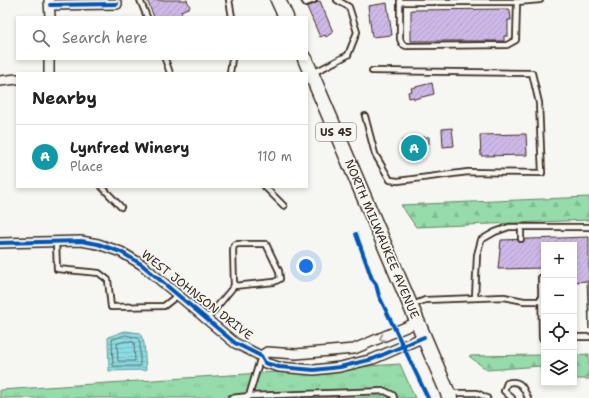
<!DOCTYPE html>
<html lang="en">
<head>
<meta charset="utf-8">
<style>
	body { margin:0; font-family:"Shantell Sans",sans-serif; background:#f6f6f6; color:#222 }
	.controls { position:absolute; right:12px; bottom:12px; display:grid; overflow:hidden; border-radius:0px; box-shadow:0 2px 6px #0003 }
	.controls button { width:36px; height:36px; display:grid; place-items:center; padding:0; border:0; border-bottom:1px solid #e0e0e0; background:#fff; color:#222; font:20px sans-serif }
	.you { position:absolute; left:306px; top:266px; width:14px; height:14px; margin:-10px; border:3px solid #fff; border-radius:50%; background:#1a73e8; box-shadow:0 0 0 6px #1a73e833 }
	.badge { display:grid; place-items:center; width:26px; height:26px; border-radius:50%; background:#c8321e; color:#fff; font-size:13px; font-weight:700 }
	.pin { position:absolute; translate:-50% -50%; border:2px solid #fff; box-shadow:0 1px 4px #0006 }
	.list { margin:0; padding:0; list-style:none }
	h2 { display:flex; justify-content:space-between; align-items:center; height:52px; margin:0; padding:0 16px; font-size:17px }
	h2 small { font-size:13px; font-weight:400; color:#767676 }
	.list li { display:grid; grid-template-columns:26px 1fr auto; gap:12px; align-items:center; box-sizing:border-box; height:64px; padding:0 16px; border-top:1px solid #e0e0e0 }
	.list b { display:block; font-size:15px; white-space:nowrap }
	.list p { margin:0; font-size:13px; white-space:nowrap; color:#767676 }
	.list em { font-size:13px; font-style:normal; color:#767676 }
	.icon { flex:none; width:22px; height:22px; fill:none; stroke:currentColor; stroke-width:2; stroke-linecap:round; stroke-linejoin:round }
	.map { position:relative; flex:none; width:589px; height:398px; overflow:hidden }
	.search { position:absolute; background:#fff; box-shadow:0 2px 6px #0003; left:16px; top:16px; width:292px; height:44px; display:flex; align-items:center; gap:10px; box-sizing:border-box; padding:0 14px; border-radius:0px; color:#767676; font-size:15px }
	.panel { position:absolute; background:#fff; box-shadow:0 2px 6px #0003; left:16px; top:72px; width:292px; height:116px; border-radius:0px }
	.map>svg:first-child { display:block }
	.grass { fill:url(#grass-tufts); stroke:#688364 }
	.forest { fill:url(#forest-firs); stroke:#688364 }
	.water { fill:url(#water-rules); stroke:#6b9595 }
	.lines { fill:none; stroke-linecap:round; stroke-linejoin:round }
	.shore { stroke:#5b716d; stroke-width:1 }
	.building { fill:url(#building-hatch); stroke:#3b2a1e }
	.lane-casing { stroke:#3b2a1e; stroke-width:8 }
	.street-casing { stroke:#3b2a1e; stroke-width:12 }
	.primary-casing { stroke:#3b2a1e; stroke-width:17 }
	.lane { stroke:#f6f6f2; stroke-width:4.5 }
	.street { stroke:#f6f6f2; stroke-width:9 }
	.primary { stroke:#f6f6f2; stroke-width:14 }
	.cycleway-casing { stroke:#f6f6f2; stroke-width:6 }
	.cycleway { stroke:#0057b8; stroke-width:4 }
	.oneway { stroke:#989088 }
	.labels { text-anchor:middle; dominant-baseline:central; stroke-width:3.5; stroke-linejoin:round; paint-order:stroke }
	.shield { fill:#f6f6f2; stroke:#73675e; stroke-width:1 }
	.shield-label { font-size:11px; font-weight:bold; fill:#3b2a1e }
	.street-label { font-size:12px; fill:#3b2a1e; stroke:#f6f6f2 }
</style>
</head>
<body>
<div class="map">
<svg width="589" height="398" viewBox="0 0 589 398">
	<defs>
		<pattern id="grass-tufts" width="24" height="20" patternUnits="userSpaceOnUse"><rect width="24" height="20" fill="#95dcaa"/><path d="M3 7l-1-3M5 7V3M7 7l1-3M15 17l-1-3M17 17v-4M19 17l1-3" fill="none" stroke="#81bd92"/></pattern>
		<pattern id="forest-firs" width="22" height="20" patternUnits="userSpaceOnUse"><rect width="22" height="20" fill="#95dcaa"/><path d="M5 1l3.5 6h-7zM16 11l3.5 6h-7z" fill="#81bd92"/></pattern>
		<pattern id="water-rules" width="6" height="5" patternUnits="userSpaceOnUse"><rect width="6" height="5" fill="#8bdce4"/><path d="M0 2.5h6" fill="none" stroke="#79bdc3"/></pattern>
		<pattern id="building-hatch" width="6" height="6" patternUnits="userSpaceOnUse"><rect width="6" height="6" fill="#ceb8e8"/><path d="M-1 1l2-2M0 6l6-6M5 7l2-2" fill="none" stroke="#b29ec7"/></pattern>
	</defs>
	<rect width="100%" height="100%" fill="#f6f6f2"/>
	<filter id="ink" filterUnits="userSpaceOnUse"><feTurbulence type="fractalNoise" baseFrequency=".025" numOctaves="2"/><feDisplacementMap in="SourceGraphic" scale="8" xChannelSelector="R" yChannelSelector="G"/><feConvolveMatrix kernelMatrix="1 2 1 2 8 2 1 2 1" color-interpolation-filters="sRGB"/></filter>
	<g filter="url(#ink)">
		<path class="grass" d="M400,364L415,398H0V390Z"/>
		<g class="forest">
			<path d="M589,197V220L416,227L401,205Z"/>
			<path d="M589,354V379H574V355Z"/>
			<path d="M544,355V380H542L540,366L487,370L469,356Z"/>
		</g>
		<path class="water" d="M125,331L140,333L144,343L146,370L109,371L108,337Z"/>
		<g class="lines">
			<g class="shore">
				<path d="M126,335L138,338L140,344V366H113L112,340Z"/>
				<path d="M126,341L134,342L135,361H118L117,344Z"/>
			</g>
		</g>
		<g class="building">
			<path d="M147,0H187L190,7L181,11L183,17H154Z"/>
			<path d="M320,1L333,32L326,37L325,35L320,37L307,7Z"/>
			<path d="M387,3L392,35L372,37L368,6Z"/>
			<path d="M509,9L510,10L511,20H508V36H504V41H411V10Z"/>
			<path d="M432,83L434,94L414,99L413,97L409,98L408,92L412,91L411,88Z"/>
			<path d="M452,128L454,146L443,147L442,129Z"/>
			<path d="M526,134L527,155L481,156L480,135Z"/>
			<path d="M421,137H429V144H425V153H402V140L422,139Z"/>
			<path d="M589,237V329L587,281L574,282V245H544V268L498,269L501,240Z"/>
		</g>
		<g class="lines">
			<defs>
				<g id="lane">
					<path d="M140,0L147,17"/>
					<path d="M229,0L232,17"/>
					<path d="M304,0L306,3L314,0"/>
					<path d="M400,0V39L402,44L406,46L507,45L516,40L517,2L540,0"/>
					<path d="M400,2H517"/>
					<path d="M165,59L170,73"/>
					<path d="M230,73L232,59"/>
					<path d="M313,73L348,55L357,32L349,7L337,0"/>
					<path d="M365,116L375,154L390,180L398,181L468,172L542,173L539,103L532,73L372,71"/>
					<path d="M102,187L121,207"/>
					<path d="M265,187L284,206"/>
					<path d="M521,227V239"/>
					<path d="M56,242L57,269L99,273L108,280L111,307L164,306L178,295"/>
					<path d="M238,244H266L279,271L280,279L274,282L234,286L233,250L234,245Z"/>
					<path d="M544,278H541L542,338H544"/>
					<path d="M475,298L477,255L481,240L495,232L509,227H589"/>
					<path d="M413,305L425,300L504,297L524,301H541"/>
					<path d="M207,319L234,286"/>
					<path d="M574,337H589"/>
					<path d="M261,356L249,396L385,391L393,395L394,398"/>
					<path d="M451,393H477L487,398"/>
					<path d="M231,398L249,396L248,398"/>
					<path d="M512,398L504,391L507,383C520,379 523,387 528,398"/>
				</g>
				<g id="street">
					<path d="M49,0L50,17"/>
					<path d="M50,5L117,4"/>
					<path d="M49,73V59"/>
					<path d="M0,81L17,79"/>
					<path d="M0,243L81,241L98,244L121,252L141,264L235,343L261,356L265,363L279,367L314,370L340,367L373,359L424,337"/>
					<path d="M261,356L267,352L296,354L354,349L418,322"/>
				</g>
				<g id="primary">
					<path d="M278,0L286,17"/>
					<path d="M305,59L450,398"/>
				</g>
			</defs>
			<use href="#lane" class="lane-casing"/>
			<use href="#street" class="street-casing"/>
			<use href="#primary" class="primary-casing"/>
			<use href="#lane" class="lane"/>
			<use href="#street" class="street"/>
			<use href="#primary" class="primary"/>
			<defs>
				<g id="cycleway">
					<path d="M50,5L117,4"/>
					<path d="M356,234L372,279L376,284L379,296L428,398"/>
					<path d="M0,243L81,241L98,244L121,252L141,264L235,343L261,356L265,363L279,367L314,370L340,367L373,359L424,337"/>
				</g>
			</defs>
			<use href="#cycleway" class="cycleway-casing"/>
			<use href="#cycleway" class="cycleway"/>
		</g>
		<defs><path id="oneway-chevron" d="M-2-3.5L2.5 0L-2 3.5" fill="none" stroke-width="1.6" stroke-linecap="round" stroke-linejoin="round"/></defs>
		<use class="oneway" href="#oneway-chevron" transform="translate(382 338) rotate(157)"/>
	</g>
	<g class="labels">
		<rect class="shield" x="316" y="123" width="40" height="18" rx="3"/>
		<g class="shield-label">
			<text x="336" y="132">US 45</text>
		</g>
		<g class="street-label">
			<text transform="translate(382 239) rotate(67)">NORTH MILWAUKEE AVENUE</text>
			<text transform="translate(197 295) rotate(38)">WEST JOHNSON DRIVE</text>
		</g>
	</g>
</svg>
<div class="controls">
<button>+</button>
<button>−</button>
<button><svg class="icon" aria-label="locate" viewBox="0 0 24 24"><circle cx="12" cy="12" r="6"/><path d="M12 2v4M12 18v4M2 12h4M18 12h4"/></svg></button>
<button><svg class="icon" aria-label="layers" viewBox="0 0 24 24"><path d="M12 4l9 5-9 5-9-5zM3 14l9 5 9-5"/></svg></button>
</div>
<div class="you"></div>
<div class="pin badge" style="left:414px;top:148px;background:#0f9aa8">A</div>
<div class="search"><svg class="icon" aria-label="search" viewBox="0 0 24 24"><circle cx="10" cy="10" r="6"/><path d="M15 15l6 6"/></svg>Search here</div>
<section class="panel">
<h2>Nearby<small></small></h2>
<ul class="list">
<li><span class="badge" style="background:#0f9aa8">A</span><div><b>Lynfred Winery</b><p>Place</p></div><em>110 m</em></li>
</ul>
</section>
</div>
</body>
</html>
